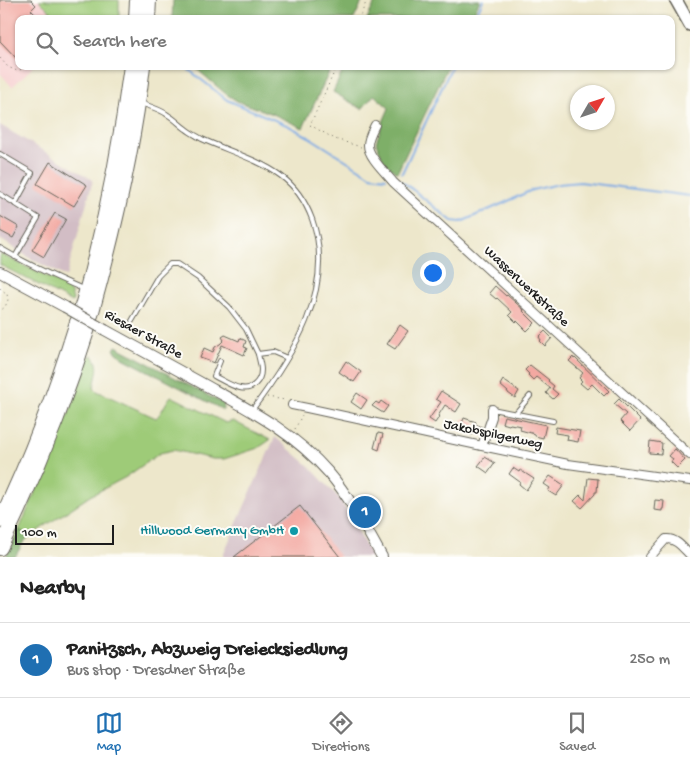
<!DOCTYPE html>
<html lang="en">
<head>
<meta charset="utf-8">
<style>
	body { margin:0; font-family:"Gochi Hand",sans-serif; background:#f2f2f2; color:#222 }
	.compass { position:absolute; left:570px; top:85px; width:45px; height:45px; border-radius:50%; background:#fff; box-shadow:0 1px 4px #0004; rotate:51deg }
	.scale { position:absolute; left:15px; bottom:12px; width:99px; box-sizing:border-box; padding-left:5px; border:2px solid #1c1c1c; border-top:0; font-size:14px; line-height:18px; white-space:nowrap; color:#1c1c1c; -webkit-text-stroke:4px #fdfcf7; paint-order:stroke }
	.you { position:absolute; left:432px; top:272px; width:18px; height:18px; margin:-12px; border:4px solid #fff; border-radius:50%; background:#1a73e8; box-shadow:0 0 0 8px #1a73e833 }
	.badge { display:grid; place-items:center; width:32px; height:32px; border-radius:50%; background:#1f6fb2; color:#fff; font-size:16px; font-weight:700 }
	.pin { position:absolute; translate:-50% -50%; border:2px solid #fff; box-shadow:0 1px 5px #0006 }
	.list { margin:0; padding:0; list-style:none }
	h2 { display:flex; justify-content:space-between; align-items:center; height:65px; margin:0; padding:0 20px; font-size:21px }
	h2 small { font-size:16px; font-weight:400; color:#767676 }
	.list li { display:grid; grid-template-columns:32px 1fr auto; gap:15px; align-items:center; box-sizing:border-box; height:75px; padding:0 20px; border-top:1px solid #e0e0e0 }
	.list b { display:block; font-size:19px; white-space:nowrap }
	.list p { margin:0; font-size:16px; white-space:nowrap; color:#767676 }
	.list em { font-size:16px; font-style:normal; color:#767676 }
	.icon { flex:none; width:28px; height:28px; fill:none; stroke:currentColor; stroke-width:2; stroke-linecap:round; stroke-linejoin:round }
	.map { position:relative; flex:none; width:690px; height:557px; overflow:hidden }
	.search { position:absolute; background:#fff; box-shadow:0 1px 4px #0004; left:15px; right:15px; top:15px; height:55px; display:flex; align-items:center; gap:12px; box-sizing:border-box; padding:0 18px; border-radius:10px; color:#767676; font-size:19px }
	.sheet { height:140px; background:#fff }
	nav { display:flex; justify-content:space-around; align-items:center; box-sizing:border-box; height:70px; border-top:1px solid #e0e0e0; background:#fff; font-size:14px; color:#767676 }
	nav a { display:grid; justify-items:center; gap:2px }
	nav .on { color:#1f6fb2 }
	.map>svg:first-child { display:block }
	.built { fill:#f7cfd0 }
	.industrial { fill:#d2bdc5 }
	.green { fill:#9ecb78; stroke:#5d744a }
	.forest { fill:#7eaf68; stroke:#4d6642 }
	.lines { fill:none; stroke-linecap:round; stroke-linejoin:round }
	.stream { stroke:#7aa9e4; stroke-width:2 }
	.building { fill:#f3a8a1 }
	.lane-casing { stroke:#656359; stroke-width:6 }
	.street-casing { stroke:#656359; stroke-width:10 }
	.secondary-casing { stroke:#656359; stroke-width:12 }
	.primary-casing { stroke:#656359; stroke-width:14 }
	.highway-casing { stroke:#656359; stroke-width:16 }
	.path { stroke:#656359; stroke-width:1; stroke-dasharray:1 4; stroke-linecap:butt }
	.lane { stroke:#fff; stroke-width:4 }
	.street { stroke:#fff; stroke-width:8 }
	.secondary { stroke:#fff; stroke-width:10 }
	.primary { stroke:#fff; stroke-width:11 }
	.highway { stroke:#fff; stroke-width:14 }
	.secondary-bridge-casing { stroke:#656359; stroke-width:12; stroke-linecap:butt }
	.secondary-bridge { stroke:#fff; stroke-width:10 }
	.culture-dot { fill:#0f9aa8; stroke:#fdfcf7; stroke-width:2 }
	.labels { text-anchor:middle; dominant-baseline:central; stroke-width:4; stroke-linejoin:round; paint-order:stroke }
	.street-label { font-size:14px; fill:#1c1c1c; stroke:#fdfcf7 }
	.culture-label { font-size:14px; fill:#0d838f; stroke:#fdfcf7; text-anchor:end }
</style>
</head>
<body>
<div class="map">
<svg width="690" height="557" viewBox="0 0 690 557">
	<rect width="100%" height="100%" fill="#fdfcf7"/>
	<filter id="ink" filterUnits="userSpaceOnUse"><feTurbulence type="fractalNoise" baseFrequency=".02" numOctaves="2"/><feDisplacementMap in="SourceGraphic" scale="10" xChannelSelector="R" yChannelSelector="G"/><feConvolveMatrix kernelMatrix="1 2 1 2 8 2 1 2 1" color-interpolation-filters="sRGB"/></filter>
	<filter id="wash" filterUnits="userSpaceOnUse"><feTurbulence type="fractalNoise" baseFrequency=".0096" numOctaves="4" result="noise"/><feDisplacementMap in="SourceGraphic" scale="20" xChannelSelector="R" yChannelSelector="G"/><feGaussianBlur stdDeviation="1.12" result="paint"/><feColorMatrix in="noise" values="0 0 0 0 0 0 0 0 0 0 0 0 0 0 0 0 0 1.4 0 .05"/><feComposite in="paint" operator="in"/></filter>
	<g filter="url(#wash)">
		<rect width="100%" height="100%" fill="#ede7cb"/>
		<path class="built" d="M0,0H39L58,19H19V66H34L12,87L0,73Z"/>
		<g class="industrial">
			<path d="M0,125L93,180L66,277L28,257L0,239Z"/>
			<path d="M275,437L308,465L340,499L372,557H222Z"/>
		</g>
		<g class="green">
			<path d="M39,0H119V19H58Z"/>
			<path d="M0,254L66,286L71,293L73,300L72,302L0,265Z"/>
			<path d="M92,355C102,365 96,375 94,388L97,391L156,418C162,413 165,403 171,396L226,423L233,421L270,440L258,448L224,459H213L173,450L160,453L126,477L90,496L30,536L19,530L73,403L88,358Z"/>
		</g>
		<g class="forest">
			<path d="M173,0H363L354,19H172Z"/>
			<path d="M376,0H480L471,19H367Z"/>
			<path d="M193,66H332L303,128L273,114L237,101L226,94Z"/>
			<path d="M345,66H448L397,173L384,162L376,142L383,122L389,108L374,95L362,109L333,92Z"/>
			<path d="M116,346L224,404L223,410L123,358L114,350Z"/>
			<path d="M19,530L30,536L23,543L15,557H6Z"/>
		</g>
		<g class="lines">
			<g class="stream">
				<path d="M96,16L102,19"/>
				<path d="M474,19L483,0"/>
				<path d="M184,66L227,100L289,126L309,137L371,176L386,178"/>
				<path d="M402,173L452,66"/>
				<path d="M393,177L407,185L452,221L461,222L504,203L532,190L559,184L580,182L690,196"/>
			</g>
		</g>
		<g id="blocks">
			<g class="building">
				<path d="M0,0H31L36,5L31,10L40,19H19V61L0,41Z"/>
				<path d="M50,162L87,185L74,206L37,184Z"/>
				<path d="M55,213L66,219L44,257L32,250Z"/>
				<path d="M0,216L19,227L13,238L0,231Z"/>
				<path d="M495,286L506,296L507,295L524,310L523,311L535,323L527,331L517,321L516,322L509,315L512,312L497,298L496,299L489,293Z"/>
				<path d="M400,325L408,331L395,349L387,344Z"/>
				<path d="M545,331L552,338L545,346L540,341L541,340L539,337Z"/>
				<path d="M225,335L239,341L240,338L246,341L244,347L247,348L244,355L222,345L214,363L200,358L204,348L213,352L215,347L220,344L224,340L222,337Z"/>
				<path d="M573,357L574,359L575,358L609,391L604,396L592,384L587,389L580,383L582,381L579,378L583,373L569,361Z"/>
				<path d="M346,361L361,372L354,382L339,372Z"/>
				<path d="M530,365L549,380L548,381L554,386L552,389L558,394L553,399L546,393L550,388L536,377L533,380L528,375L529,374L525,370Z"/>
				<path d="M503,380L519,391L515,398L508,393V392L500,385Z"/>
				<path d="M441,391L461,404L456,412L445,405L438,416L439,417L435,423L429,419L441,402L436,399Z"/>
				<path d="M357,393L367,400L361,409L351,402Z"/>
				<path d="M619,399L640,420L630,431L620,421L626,414L614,404Z"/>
				<path d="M381,401L388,406L383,413L372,406L376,402L379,404Z"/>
				<path d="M504,416L546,425L543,438L535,436V434L520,430L521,426L510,424L509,425L502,423Z"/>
				<path d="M464,418L476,422L475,424L482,427L480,432L473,430L472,435L459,431Z"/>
				<path d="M556,427L580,431L578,442L567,440L568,435L555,433Z"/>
				<path d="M378,433L383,434L379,450L374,448Z"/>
				<path d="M650,441L662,443L661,454L649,453Z"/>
				<path d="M675,449L685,460L677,468L671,462L673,459L669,456Z"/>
				<path d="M485,457L495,463L488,473L478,466Z"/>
				<path d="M513,468L519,472L520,470L534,479L526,490L519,484L520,482L509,474Z"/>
				<path d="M550,476L564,485L556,496L548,491L550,488L544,484Z"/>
				<path d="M588,478L598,479L597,492H595V494L582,508L574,501L580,495L585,500Z"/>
				<path d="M655,500L664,501L663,509H662V511L654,510Z"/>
				<path d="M300,506L340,557H234Z"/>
			</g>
		</g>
	</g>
	<g filter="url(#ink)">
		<use href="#blocks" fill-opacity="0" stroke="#656359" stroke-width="1"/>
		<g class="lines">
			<defs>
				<g id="lane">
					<path d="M140,103C149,106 160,109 168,115C175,119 180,125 186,129C191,133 197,136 202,139C228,151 258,159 281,176C296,187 306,203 312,219C337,288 292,357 252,410"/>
					<path d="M0,154L32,173L15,204"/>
					<path d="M0,194L38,218L15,257"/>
					<path d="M0,248C27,264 55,277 83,289"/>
					<path d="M132,321L158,276L170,264H177L198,278L229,307L246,329L258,354"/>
					<path d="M220,361L214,376C222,380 231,386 240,388C252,391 261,381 261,370C261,365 259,359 258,354L273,352L287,358"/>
					<path d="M492,409L553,421"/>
					<path d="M515,414L530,396"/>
				</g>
				<g id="street">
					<path d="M375,125C372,131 368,138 368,145C368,157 386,173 393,182L690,455"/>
					<path d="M292,405L307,408L482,446L568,464L690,481"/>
					<path d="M482,446L492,417V409"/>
					<path d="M650,557L666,539C676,538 683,548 690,555"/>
				</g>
				<g id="secondary">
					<path d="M0,272L65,307"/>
					<path d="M105,330C138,348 172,367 205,385C252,411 293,432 329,473C349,496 367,530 382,557"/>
				</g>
				<path id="primary" d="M676,0L690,25"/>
				<g id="highway">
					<path d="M136,19L137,0"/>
					<path d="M148,19L149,0"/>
					<path d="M81,310C104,230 120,149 131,66"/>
					<path d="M91,315C114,233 133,151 143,66"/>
					<path d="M0,521C31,457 56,390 77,322"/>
					<path d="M0,548C35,477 65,403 88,328"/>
				</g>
			</defs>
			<use href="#lane" class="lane-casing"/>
			<use href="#street" class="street-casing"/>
			<use href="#secondary" class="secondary-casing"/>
			<use href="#primary" class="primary-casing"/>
			<use href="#highway" class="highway-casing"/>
			<g class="path">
				<path d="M359,19L367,0"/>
				<path d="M0,58L8,67L17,71L22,69L26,66"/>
				<path d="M337,66L310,125L335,139L361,147"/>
				<path d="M0,288L7,294L8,300L5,307L0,311"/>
				<path d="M267,397L285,400"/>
				<path d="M295,429L302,415"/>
			</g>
			<use href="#lane" class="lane"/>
			<use href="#street" class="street"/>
			<use href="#secondary" class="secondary"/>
			<use href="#primary" class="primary"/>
			<use href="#highway" class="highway"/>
			<defs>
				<path id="secondary-bridge" d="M65,307L105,330"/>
			</defs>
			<use href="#secondary-bridge" class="secondary-bridge-casing"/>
			<use href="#secondary-bridge" class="secondary-bridge"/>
		</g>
	</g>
	<circle class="culture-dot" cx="294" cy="531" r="5"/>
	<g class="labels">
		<g class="street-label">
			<text transform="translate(526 287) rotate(43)">Wasserwerkstraße</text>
			<text transform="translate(143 335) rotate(29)">Riesaer Straße</text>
			<text transform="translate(493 435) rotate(12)">Jakobspilgerweg</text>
		</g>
		<g class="culture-label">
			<text x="284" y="531">Hillwood Germany GmbH</text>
		</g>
	</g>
</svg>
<svg class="compass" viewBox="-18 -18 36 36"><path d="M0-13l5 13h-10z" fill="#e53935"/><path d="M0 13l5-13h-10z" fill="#767676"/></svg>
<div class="scale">100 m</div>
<div class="you"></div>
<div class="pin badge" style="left:365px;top:512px">1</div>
<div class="search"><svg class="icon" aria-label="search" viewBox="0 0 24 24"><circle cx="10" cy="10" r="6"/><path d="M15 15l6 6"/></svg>Search here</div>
</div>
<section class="sheet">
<h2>Nearby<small></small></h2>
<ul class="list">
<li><span class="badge">1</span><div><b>Panitzsch, Abzweig Dreiecksiedlung</b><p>Bus stop · Dresdner Straße</p></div><em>250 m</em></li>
</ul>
</section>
<nav>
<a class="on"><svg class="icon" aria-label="map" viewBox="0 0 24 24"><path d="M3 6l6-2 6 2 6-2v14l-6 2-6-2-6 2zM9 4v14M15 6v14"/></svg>Map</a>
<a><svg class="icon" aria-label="directions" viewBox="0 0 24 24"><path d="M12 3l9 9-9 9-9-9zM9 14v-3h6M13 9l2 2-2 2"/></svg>Directions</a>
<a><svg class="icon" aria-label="saved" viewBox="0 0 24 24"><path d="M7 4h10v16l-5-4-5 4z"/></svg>Saved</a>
</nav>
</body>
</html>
